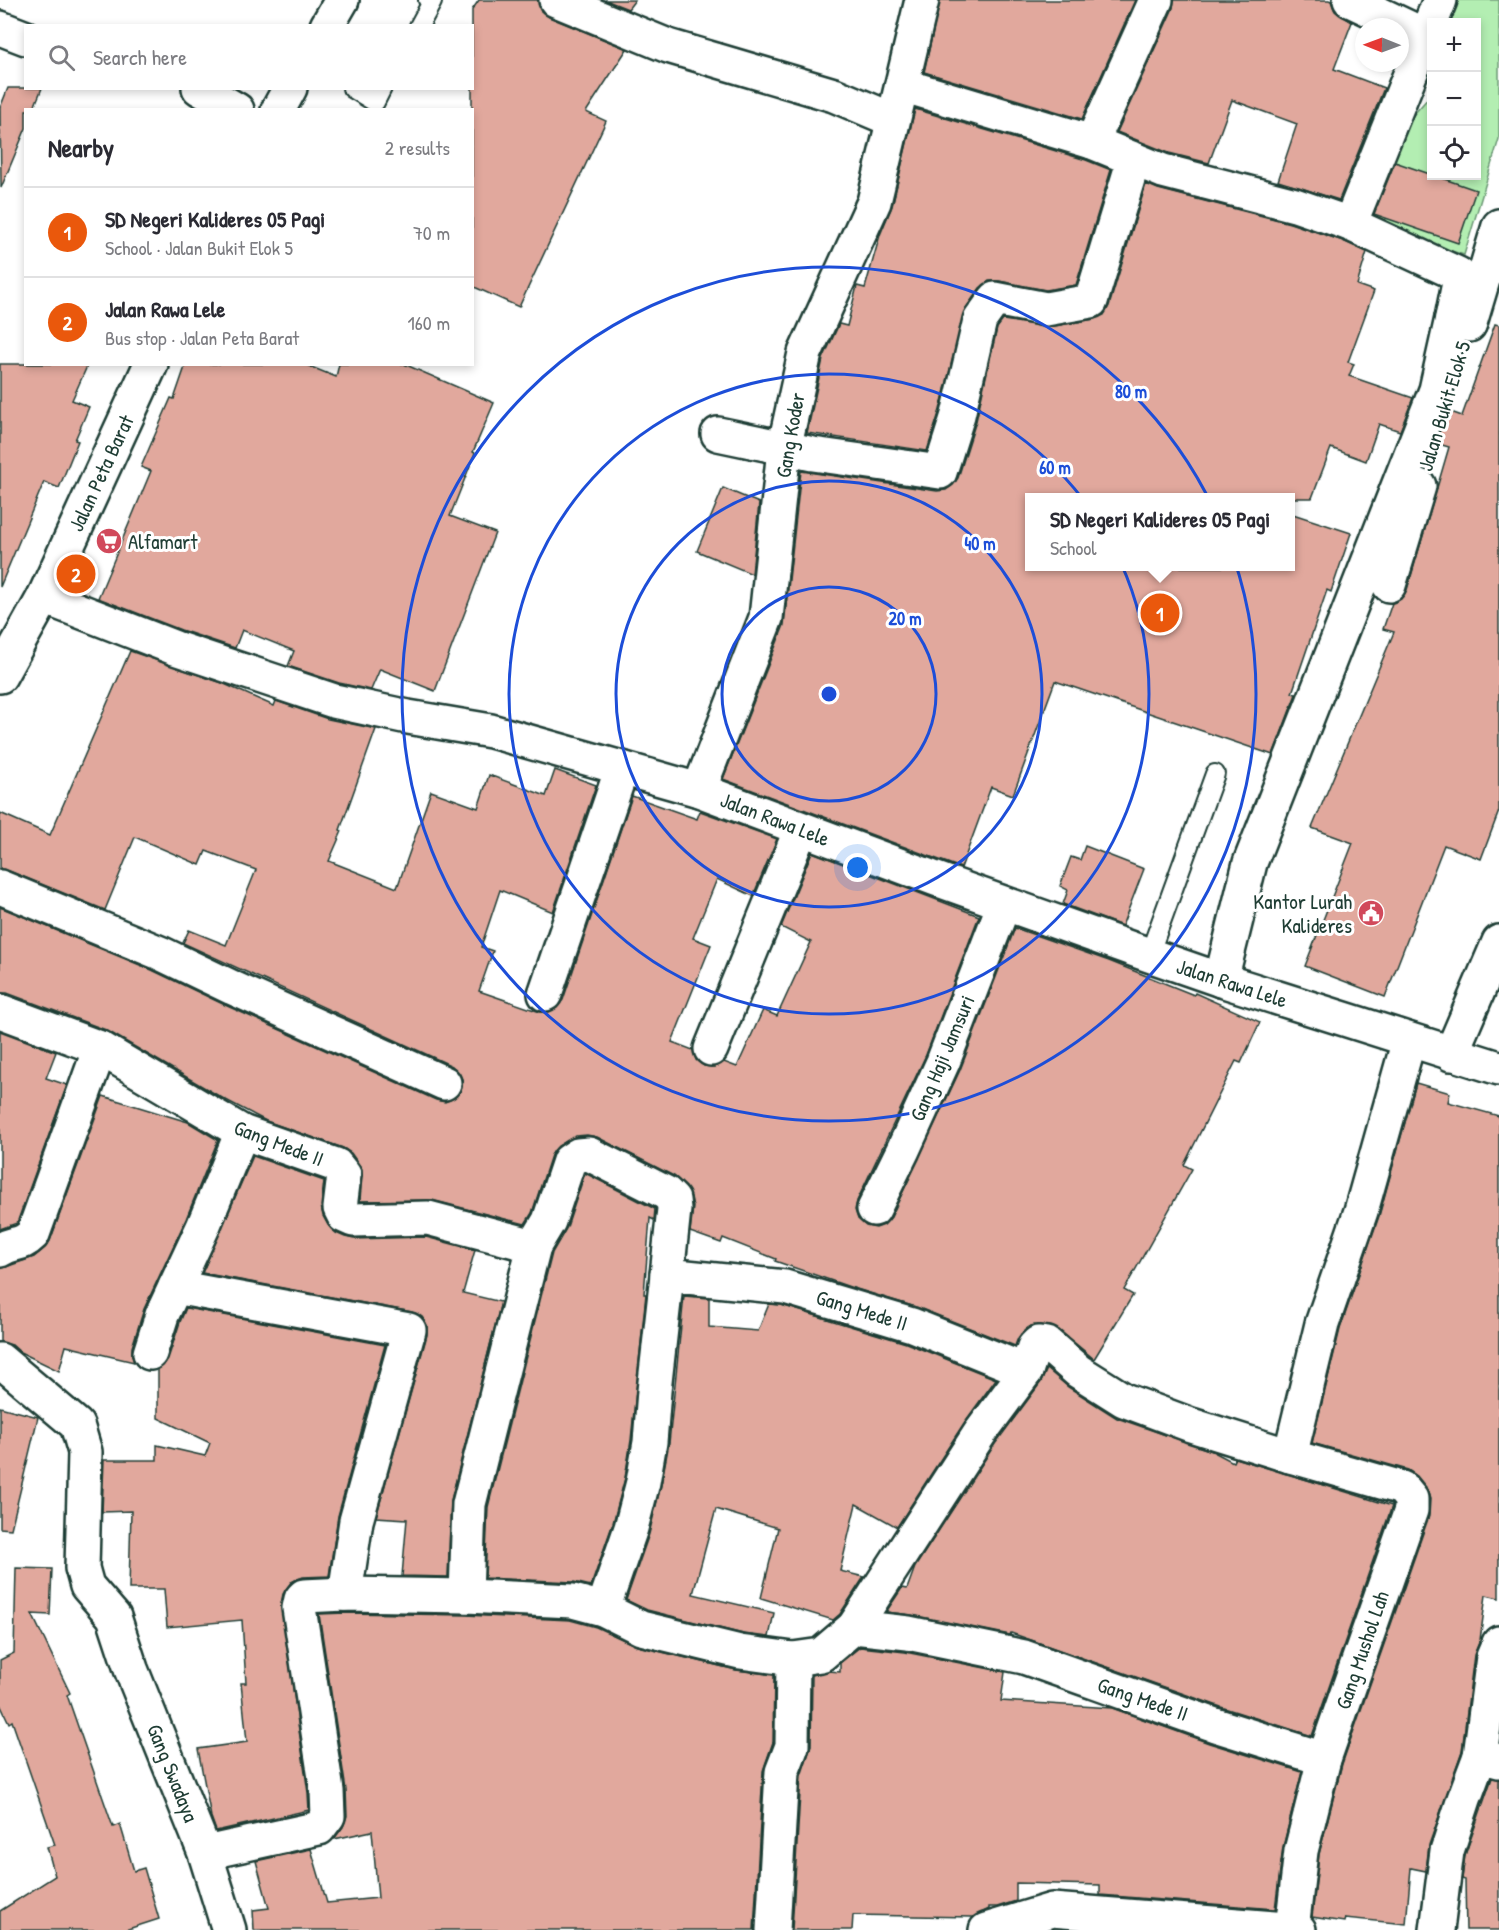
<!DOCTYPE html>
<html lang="en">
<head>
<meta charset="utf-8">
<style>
	body { margin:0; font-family:"Patrick Hand",sans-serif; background:#f7f7f7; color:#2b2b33 }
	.controls { position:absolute; right:18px; top:18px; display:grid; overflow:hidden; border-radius:0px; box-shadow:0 3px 9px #0003 }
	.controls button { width:54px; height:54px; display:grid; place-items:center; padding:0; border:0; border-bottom:2px solid #e1e1e2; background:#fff; color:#2b2b33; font:30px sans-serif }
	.compass { position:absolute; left:1355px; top:18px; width:54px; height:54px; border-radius:50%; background:#fff; box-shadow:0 3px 9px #0003; rotate:271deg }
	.you { position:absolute; left:858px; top:868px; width:21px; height:21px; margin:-15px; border:4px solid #fff; border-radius:50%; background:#1a73e8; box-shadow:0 0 0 9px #1a73e833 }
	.badge { display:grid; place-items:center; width:39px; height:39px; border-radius:50%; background:#ea580c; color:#fff; font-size:20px; font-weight:700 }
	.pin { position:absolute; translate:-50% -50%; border:3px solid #fff; box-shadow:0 2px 6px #0006 }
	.popup { position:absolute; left:1025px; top:493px; width:270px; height:78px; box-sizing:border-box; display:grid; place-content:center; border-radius:0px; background:#fff; filter:drop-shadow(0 2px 4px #0005); font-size:20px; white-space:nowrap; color:#7c7c81 }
	.popup b { font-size:22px; color:#2b2b33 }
	.popup::after { content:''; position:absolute; left:50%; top:100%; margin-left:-12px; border:12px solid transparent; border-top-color:#fff }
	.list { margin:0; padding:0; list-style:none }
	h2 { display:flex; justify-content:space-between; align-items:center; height:78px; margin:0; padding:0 24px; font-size:26px }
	h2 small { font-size:20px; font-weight:400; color:#7c7c81 }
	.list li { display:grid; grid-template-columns:39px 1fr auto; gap:18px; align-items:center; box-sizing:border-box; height:90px; padding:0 24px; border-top:2px solid #e1e1e2 }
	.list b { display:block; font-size:22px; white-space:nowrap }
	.list p { margin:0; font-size:20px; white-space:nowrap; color:#7c7c81 }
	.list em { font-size:20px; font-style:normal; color:#7c7c81 }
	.icon { flex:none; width:33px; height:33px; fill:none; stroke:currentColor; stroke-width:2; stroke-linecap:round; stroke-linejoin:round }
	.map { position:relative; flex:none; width:1499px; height:1930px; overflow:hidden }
	.search { position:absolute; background:#fff; box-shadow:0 3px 9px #0003; left:24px; top:24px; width:450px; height:66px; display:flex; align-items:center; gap:15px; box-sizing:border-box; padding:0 21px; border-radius:0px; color:#7c7c81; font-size:22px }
	.panel { position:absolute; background:#fff; box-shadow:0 3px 9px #0003; left:24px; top:108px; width:450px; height:258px; border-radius:0px }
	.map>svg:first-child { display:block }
	.green { fill:#b3eeb2; stroke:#699673; stroke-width:1.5 }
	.building { fill:#e1a89d; stroke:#1f3d34; stroke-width:1.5 }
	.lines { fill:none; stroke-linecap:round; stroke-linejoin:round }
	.service-casing { stroke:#1f3d34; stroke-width:22 }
	.minor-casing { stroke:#1f3d34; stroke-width:38 }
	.tertiary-casing { stroke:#1f3d34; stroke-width:38 }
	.secondary-casing { stroke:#1f3d34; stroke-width:38 }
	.service { stroke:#fff; stroke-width:18 }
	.minor { stroke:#fff; stroke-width:33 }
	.tertiary { stroke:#fff; stroke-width:33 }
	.secondary { stroke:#fff; stroke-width:33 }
	.ring { fill:none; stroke:#1d4ed8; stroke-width:3 }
	.labels { text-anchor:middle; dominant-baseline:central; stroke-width:6; stroke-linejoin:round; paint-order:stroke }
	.street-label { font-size:21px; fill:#1f3d34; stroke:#fff }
	.poi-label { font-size:21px; fill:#1f3d34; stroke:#fff; text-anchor:start }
	.centre { fill:#1d4ed8; stroke:#fff; stroke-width:3 }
	.ring-label { font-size:18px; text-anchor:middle; font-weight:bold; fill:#1d4ed8; stroke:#fff; stroke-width:6; stroke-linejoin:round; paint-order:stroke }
</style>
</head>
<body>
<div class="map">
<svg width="1499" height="1930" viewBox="0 0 1499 1930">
	<rect width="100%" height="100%" fill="#fff"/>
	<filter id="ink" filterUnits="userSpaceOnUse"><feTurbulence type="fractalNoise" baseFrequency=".0167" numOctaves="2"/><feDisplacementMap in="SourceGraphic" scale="12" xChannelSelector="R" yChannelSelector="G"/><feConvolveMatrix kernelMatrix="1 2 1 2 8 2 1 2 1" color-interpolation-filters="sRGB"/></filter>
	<g filter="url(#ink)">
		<path class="green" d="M1448,0H1499V139L1464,255L1367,224L1406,123L1431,95L1432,176H1476V22H1439Z"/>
		<g class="building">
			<path d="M479,0H538L541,11L549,17L627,49L586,112L606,121L519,307L472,286V10Z"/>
			<path d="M605,0H635L628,9Z"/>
			<path d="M940,0H1135L1082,119L924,72Z"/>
			<path d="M1174,0H1329L1331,1L1335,11L1352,22L1334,69L1384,88L1339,200L1278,181L1297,124L1232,100L1209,163L1169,153L1117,132L1173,8Z"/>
			<path d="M8,88H42L33,110H26V128L1,188L0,108Z"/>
			<path d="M915,109L1086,160L1111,170L1076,285L1046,290L999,281H989L980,288L965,309L940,410L927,451L807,433L823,359L839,324L847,326L857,286L865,288L880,235L892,206Z"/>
			<path d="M1395,162L1476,190L1458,243L1374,214Z"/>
			<path d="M1146,184L1158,189L1290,223L1343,241L1367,252L1357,285L1374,291L1348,362L1354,364L1349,376L1413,398L1400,431L1379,424L1366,461L1331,448L1312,498H1029V567H1290V513L1351,533L1331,592L1327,590L1292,693L1296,694L1273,755L1055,681L1013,795L991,787L961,868L723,779L784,625L801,471L937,491L946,490L953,485L958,478L976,421L997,328L1003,320L1049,327L1094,319L1104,315L1109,306Z"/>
			<path d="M1495,324L1499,325V811L1481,859L1444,845L1385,997L1305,966L1353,843L1312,828L1394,632L1383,629L1392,603L1401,599L1407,590L1449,447L1435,443L1448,411L1462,416Z"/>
			<path d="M0,364H88L72,400L89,407L75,440L78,441L59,488L44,482L0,587Z"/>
			<path d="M186,364H304L336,377L339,364H404L494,403L473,452L475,453L450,516L495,533L435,691L380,669L371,690L339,683L288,666L294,651L242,630L235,648L181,630L98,598L151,471L141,467L171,398L174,399Z"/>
			<path d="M723,488L759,503L752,574L697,551Z"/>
			<path d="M130,651L222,683L274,706L276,701L328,719L376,729L340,830L342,831L329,861L397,888L431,791L478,808L489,775L546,796L555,770L596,785L553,912L500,890L481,947L493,951L479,991L540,1012H549L557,1008L563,1000L632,796L697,819L700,811L777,839L753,896L717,879L693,938L711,945L672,1042L693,1050L696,1060L704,1066L714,1067L724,1062L737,1067L763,1010L777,1016L811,942L781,927L812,852L979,916L926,1055L857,1201L855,1210L858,1219L866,1226L876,1228L884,1225L891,1217L960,1070L1015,928L1109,961L1194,995L1195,993L1260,1022L1241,1063L1236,1061L1184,1165L1192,1169L1124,1290L1133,1295L1094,1359L1059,1330L1050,1326H1031L1021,1334L1015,1346L919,1308L850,1287L775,1261L776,1259L723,1238L721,1243L690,1232L693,1207L691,1197L686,1187L674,1176L597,1137L587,1135L576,1136L558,1146L551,1155L532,1213L525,1224L432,1200L360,1201L362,1169L351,1153L343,1148L266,1121L224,1099L106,1030L7,993H0V907L152,970L225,1005L436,1100L445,1102L454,1098L461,1090L463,1081L459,1073L452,1066L183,943L189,930L226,945L256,870L206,851L200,865L135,837L105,910L7,870L0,869V813L50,835Z"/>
			<path d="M1085,846L1144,869L1122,926L1063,904L1068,890L1060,886L1071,857L1080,860Z"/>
			<path d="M0,1031L56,1052L46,1078L67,1085L17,1223L0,1229Z"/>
			<path d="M1416,1083L1450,1093L1448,1102L1499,1116V1598L1486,1595L1480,1640L1474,1655L1462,1751L1429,1845L1426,1871L1411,1868L1406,1924L1345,1918L1344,1922L1312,1917L1319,1854L1342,1764L1429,1516L1430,1499L1426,1487L1417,1476L1408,1470L1312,1443L1340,1329L1379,1216Z"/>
			<path d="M103,1096L188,1122L218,1140L186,1219L144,1309L132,1347V1356L134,1362L66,1346L59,1371L20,1352L12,1345L0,1342V1269L34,1257L45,1248L50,1241Z"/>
			<path d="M253,1156L324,1181L321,1206L323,1216L328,1225L336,1233L345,1237L354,1239L426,1237L475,1250L463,1293L501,1302L451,1500L448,1577L402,1576L407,1519L376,1517L427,1335V1325L422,1317L412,1312L202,1273Z"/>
			<path d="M585,1173L655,1209L654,1220L650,1218L644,1294H646L631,1440L625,1478L613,1523L591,1586L574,1582L485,1578L488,1507L552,1253L567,1227Z"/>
			<path d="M684,1296L709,1298V1327L758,1331L769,1304L781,1305L906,1343L996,1379L964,1423L897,1527L856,1504L840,1571L864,1577L840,1614L833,1620L761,1598L778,1528L716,1509L693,1594L774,1613L769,1637L743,1634L647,1610L626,1600L649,1534L661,1485L669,1443Z"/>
			<path d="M186,1308L385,1345L338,1516L329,1576L303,1577L291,1582L283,1594L281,1604L308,1793L309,1810L216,1831L211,1817L198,1749L247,1742L241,1683H246L242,1620L167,1627L164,1589H129L131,1511L102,1512L104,1460H157V1445L205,1456L210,1443L158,1418V1369L163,1366L168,1359L180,1322Z"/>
			<path d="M1047,1369L1068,1387L1117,1418L1212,1451L1233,1462L1235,1458L1392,1506L1312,1736L1221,1707L1011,1633L1010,1635L912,1615L886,1612L902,1588L907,1589L915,1567L995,1444L1041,1382Z"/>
			<path d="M0,1407L38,1417L11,1529L0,1528Z"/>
			<path d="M16,1568L52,1569L50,1615L32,1614L70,1693L67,1695L113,1827L120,1824L134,1871L144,1868L159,1919L125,1930H0V1911L55,1876L47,1847L55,1845L12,1721L9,1723L0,1704V1660L14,1653Z"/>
			<path d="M345,1613L465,1615L570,1620L596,1627L637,1646L736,1670L774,1675L773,1742L763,1771L754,1930H254L253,1910L269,1908L256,1861L311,1849L327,1903L378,1898L372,1831L334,1839L343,1827L347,1816L346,1790L319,1614Z"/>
			<path d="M860,1647L905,1652L1005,1672L1001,1701L1112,1708L1209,1743L1302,1772L1283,1847L1275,1909L1100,1895V1885L1016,1883V1901L997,1907H989V1909L973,1917L853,1915L852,1930H792L801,1776L811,1746L812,1675L829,1671L840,1672V1663Z"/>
			<path d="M1492,1778L1499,1779V1930H1466L1465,1880L1462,1879L1465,1855Z"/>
		</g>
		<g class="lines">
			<defs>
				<g id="service">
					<path d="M419,26L432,2L428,0"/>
					<path d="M352,88L375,102L382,88"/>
					<path d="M1149,955L1215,774"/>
				</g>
				<g id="minor">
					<path d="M556,0L668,46L834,95L893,120"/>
					<path d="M1350,0L1426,36"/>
					<path d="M0,28L26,38"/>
					<path d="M902,85L1092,142L1156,0"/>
					<path d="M199,88L237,110"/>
					<path d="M1092,142L1163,171L1295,205L1350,224L1458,274L1460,278L1452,318L1469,325"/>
					<path d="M1350,224L1440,0"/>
					<path d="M1470,323L1499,226"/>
					<path d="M718,434L813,454L940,472L958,415L980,320L995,299L1046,309L1091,301L1134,159"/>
					<path d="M1389,585L1419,486"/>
					<path d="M699,790L766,618L784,449L805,353L874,202L922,0"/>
					<path d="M0,887L160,953L233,988L444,1083"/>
					<path d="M1221,980L1250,863L1436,390L1452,318"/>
					<path d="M545,994L622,768"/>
					<path d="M0,1011L100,1048L242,1132L336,1165L344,1175L340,1208L344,1216L353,1220L428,1218L534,1246L469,1504L466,1596"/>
					<path d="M711,1049L801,829"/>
					<path d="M1451,1054L1499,942"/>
					<path d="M874,1209L903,1150L943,1062L1004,904"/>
					<path d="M0,1250C14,1241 20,1247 33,1234L100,1048"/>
					<path d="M175,1287L409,1330L356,1521L345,1594"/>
					<path d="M150,1353L162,1315L203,1227L242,1132"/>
					<path d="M0,1360L77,1425L85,1452L82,1568L87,1586L114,1617L131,1669L205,1853L229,1930"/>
					<path d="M1026,1371L1034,1347L1038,1343L1047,1344L1078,1371L1124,1400L1191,1425L1290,1456L1402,1488L1411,1499V1510L1324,1759L1301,1851L1292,1929"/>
					<path d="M1290,1456L1322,1324L1361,1211L1409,1040"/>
					<path d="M603,1609L631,1528L643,1482L650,1442L654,1391L667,1275"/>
					<path d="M854,1627L908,1633L1024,1657L1215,1725L1324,1759"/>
					<path d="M1480,1756L1493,1657L1499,1643"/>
					<path d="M205,1853L319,1828L328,1816L327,1791L299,1608L301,1599L304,1596L345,1594L466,1596L573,1601L603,1609L641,1628L740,1652L793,1659L821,1655L854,1627L980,1433L1026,1371L912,1325L785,1287L667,1275L674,1209L673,1200L666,1193L589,1154L578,1155L569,1161L549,1221L534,1246"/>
					<path d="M773,1930L782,1772L792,1746L793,1659"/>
					<path d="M986,1930L1052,1910L1299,1930"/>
					<path d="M1437,1930L1447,1851L1464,1799L1480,1756L1499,1761"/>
				</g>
				<path id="tertiary" d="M44,597L175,648L334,701L408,717L491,731L699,790L936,879L1149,955L1221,980L1499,1068"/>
				<g id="secondary">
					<path d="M327,26L342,0"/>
					<path d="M278,110L290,88"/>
					<path d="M0,676L44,597L151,364"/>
				</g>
			</defs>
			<use href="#service" class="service-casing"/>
			<use href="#minor" class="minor-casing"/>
			<use href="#tertiary" class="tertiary-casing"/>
			<use href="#secondary" class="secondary-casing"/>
			<use href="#service" class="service"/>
			<use href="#minor" class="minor"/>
			<use href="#tertiary" class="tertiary"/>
			<use href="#secondary" class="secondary"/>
		</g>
	</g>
	<g class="ring">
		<circle cx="829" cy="694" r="107"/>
		<circle cx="829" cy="694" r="213"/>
		<circle cx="829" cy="694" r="320"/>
		<circle cx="829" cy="694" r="427"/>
	</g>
	<defs>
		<symbol id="supermarket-disc" viewBox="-11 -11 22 22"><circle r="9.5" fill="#d1495b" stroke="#fff"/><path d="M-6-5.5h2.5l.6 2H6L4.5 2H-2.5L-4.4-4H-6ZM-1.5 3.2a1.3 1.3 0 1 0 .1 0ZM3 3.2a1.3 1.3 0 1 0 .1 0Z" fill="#fff"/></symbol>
		<symbol id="civic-disc" viewBox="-11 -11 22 22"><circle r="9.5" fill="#d1495b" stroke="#fff"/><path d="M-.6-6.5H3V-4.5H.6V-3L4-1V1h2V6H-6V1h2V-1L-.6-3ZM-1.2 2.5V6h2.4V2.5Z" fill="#fff"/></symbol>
	</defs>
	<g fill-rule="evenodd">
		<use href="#supermarket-disc" x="94" y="526" width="30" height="30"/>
		<use href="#civic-disc" x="1356" y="898" width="30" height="30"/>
	</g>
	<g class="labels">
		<g class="street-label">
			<text transform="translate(1444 406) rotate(-73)">Jalan Bukit Elok 5</text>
			<text transform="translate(790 435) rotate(-80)">Gang Koder</text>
			<text transform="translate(101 473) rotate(-65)">Jalan Peta Barat</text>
			<text transform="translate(775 819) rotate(21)">Jalan Rawa Lele</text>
			<text transform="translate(1232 983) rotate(18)">Jalan Rawa Lele</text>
			<text transform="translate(942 1058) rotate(-67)">Gang Haji Jamsuri</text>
			<text transform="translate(279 1143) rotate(21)">Gang Mede II</text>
			<text transform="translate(862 1310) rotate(17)">Gang Mede II</text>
			<text transform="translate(1362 1650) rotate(-71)">Gang Mushol Lah</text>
			<text transform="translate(1143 1699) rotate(19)">Gang Mede II</text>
			<text transform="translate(173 1773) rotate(68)">Gang Swadaya</text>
		</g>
		<g class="poi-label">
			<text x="128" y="541">Alfamart</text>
			<text x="1352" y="901" text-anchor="end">Kantor Lurah<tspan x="1352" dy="24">Kalideres</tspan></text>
		</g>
	</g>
	<circle cx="829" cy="694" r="9" class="centre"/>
	<g class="ring-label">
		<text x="1131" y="398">80 m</text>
		<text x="1055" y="474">60 m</text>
		<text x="980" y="550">40 m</text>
		<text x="905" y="625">20 m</text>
	</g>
</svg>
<div class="controls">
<button>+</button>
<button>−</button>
<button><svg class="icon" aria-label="locate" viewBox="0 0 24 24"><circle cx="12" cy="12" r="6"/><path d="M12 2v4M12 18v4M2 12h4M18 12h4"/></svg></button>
</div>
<svg class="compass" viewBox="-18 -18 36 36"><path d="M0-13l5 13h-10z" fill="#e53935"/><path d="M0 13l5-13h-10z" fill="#7c7c81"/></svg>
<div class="you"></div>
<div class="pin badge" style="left:1160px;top:613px">1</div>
<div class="popup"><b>SD Negeri Kalideres 05 Pagi</b>School</div>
<div class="pin badge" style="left:76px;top:574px">2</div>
<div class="search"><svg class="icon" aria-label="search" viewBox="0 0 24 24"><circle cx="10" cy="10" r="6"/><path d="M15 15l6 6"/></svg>Search here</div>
<section class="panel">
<h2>Nearby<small>2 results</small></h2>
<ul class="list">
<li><span class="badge">1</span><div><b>SD Negeri Kalideres 05 Pagi</b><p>School · Jalan Bukit Elok 5</p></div><em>70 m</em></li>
<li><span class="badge">2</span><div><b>Jalan Rawa Lele</b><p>Bus stop · Jalan Peta Barat</p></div><em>160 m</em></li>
</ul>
</section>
</div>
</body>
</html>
